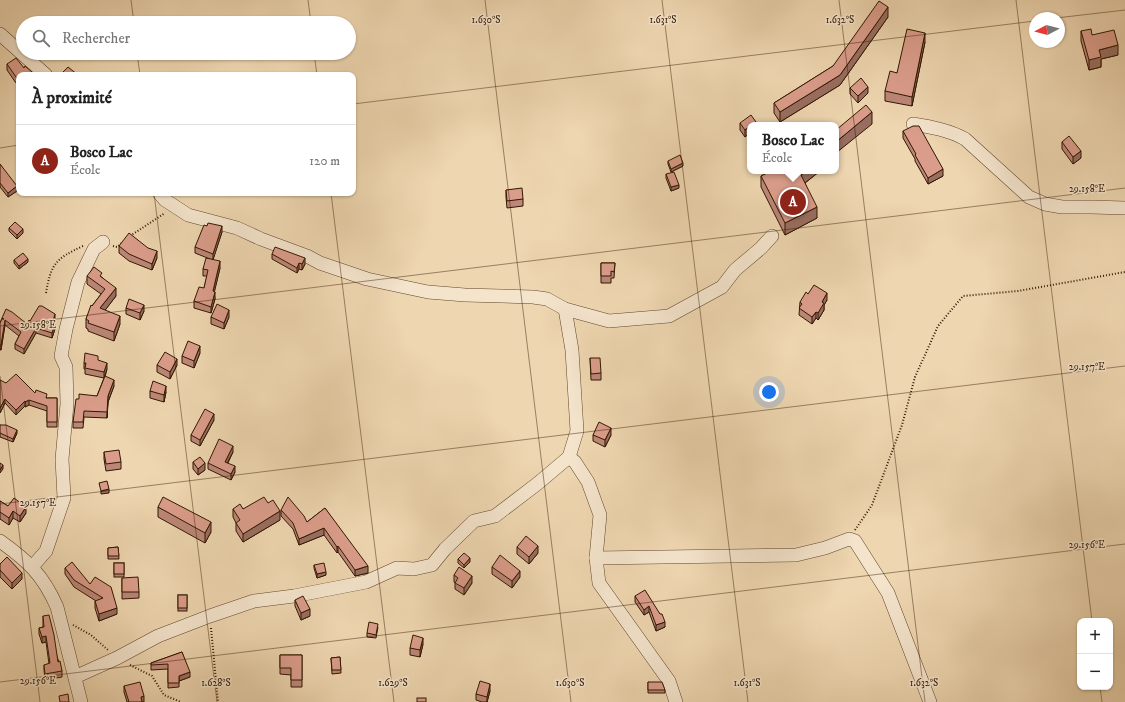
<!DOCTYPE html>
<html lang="fr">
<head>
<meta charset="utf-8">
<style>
	body { margin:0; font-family:"IM FELL DW Pica",serif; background:#f6f6f6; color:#222 }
	.controls { position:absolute; right:12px; bottom:12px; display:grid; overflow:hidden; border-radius:8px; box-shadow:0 1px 3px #0004 }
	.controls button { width:36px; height:36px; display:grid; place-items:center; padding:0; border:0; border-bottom:1px solid #e0e0e0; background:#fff; color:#222; font:20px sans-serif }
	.compass { position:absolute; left:1029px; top:12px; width:36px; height:36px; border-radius:50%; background:#fff; box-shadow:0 1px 3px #0004; rotate:263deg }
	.you { position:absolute; left:769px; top:392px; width:14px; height:14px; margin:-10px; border:3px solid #fff; border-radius:50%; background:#1a73e8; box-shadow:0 0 0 6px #1a73e833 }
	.badge { display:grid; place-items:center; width:26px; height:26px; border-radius:50%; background:#8f2418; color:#fff; font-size:13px; font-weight:700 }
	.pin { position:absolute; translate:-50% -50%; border:2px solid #fff; box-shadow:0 1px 4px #0006 }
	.popup { position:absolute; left:747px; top:122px; width:92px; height:52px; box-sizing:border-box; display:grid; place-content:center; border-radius:8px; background:#fff; filter:drop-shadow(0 1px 3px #0005); font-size:13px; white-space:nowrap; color:#767676 }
	.popup b { font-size:15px; color:#222 }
	.popup::after { content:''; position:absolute; left:50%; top:100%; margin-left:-8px; border:8px solid transparent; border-top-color:#fff }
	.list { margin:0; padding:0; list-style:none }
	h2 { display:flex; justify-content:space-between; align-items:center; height:52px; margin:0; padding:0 16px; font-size:17px }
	h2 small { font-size:13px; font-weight:400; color:#767676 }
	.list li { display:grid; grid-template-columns:26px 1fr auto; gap:12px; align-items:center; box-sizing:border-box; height:72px; padding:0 16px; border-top:1px solid #e0e0e0 }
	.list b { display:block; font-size:15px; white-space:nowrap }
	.list p { margin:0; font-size:13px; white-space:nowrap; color:#767676 }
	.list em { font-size:13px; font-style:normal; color:#767676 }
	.icon { flex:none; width:22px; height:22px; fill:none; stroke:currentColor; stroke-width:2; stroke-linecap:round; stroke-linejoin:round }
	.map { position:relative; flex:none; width:1125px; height:702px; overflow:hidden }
	.search { position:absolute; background:#fff; box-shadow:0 1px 3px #0004; left:16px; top:16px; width:340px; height:44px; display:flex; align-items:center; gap:10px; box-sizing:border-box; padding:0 14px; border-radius:22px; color:#767676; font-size:15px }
	.panel { position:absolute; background:#fff; box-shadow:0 1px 3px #0004; left:16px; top:72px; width:340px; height:124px; border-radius:8px }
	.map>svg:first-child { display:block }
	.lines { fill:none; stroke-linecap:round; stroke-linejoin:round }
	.street-casing { stroke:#60472c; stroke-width:14 }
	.path { stroke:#311700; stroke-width:2; stroke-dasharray:1 2; stroke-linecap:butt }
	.street { stroke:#f4e4cc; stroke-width:13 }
	.wall { fill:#bc8778; stroke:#311700 }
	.shaded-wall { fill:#996e61; stroke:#311700 }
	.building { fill:#db9d8b; stroke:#311700 }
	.ticks { fill:none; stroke:#311700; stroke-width:1; stroke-opacity:0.45 }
	.ticks-label { font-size:10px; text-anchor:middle; fill:#311700; stroke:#f4e4cc; stroke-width:3; stroke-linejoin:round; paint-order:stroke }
</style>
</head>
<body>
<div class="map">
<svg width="1125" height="702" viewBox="0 0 1125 702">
	<rect width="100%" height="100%" fill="#eed6b0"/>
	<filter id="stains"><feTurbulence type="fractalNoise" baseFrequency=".005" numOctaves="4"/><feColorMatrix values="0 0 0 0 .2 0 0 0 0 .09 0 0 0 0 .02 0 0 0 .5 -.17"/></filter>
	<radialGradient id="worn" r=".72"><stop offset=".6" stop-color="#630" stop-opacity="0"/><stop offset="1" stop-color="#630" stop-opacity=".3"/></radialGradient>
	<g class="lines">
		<defs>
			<g id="street">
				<path d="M0,34L46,75"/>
				<path d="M913,124C931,127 949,130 965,139L1029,197L1045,204L1062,207H1092L1125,208"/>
				<path d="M159,193L165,200L188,215L237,228L261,239L307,256L320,263L367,279L428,292L465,295L533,297L547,299L565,309L609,321L669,316L722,287L735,270L761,248L772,236"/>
				<path d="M565,309L572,350L577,431L569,457L575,462L588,482L600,515L596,558L599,583L669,681L676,702"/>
				<path d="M0,541C28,561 43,575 57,607L81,702"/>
				<path d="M596,558L796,555L825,548L849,539L855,541L888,593L930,702"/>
				<path d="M32,567L46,551L64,498L62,459L67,404L66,367L61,356L66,329L78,282L94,249L103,242"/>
				<path d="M75,677L117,658L158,636L210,616L254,601L294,596L366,582L397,568L414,569L432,565L445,549L474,521L495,516L537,484L569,457"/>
			</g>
		</defs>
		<use href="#street" class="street-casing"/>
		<g class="path">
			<path d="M130,236L165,213"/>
			<path d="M113,246L117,247L123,242"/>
			<path d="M46,293C51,264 55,259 83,246"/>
			<path d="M855,530L872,505L902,425L915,377L938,326L963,296L1018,291L1125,272"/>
			<path d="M73,625L91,635L108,650"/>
			<path d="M211,628L218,702"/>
			<path d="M130,665L152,676L164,695L181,702"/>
		</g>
		<use href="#street" class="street"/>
	</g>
	<g class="wall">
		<path d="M888,17L840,85L780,122L774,113V103L833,66Z"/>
		<path d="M1081,31L1092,35L1118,55L1101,59V67L1089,70L1081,41Z"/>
		<path d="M925,42L912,106L885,101V91L897,73Z"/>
		<path d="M7,64L24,68L32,75H19V86L16,83L7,70Z"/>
		<path d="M850,88L868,93L858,103L850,94Z"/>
		<path d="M740,123L756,125L745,137L740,130Z"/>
		<path d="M903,131L943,176L928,184L915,161V159L903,138Z"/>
		<path d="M1062,142L1081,158L1073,164L1062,149Z"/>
		<path d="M668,161L683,166L671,172L668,164Z"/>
		<path d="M0,164L17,191L8,197L0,187Z"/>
		<path d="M771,171H820L805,183L817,218L785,235L761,187V176Z"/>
		<path d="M666,174L679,188L671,191L666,178Z"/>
		<path d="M506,190L523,199V206L507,208L506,197Z"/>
		<path d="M9,228L23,233L17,239L9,231Z"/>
		<path d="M222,232L213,259L220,268L214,292L215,299L211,313L194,308V301L204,288L207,276H203V269L210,259L195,253V247Z"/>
		<path d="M119,246L157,258L152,270L129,261L119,253Z"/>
		<path d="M272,254L305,264L302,270L299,269L297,273L272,259Z"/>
		<path d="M14,260L28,262L19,269L14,263Z"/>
		<path d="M601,263H615L614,278H611V283H601Z"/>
		<path d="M87,276L102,277L116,296L105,310L120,324L114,341L88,331V329L86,328V319L92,306L101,294L87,284Z"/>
		<path d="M808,294L827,300L824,305V310L818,320L816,318L812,324L799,315L800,302Z"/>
		<path d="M126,308L144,311L140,320L126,314Z"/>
		<path d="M211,317H229L224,329L211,324Z"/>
		<path d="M2,318L27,324L30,321L55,319L53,324L55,329L52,338L36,333L24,354L15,349V344L19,336L5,325L1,350H0V323Z"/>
		<path d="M200,353L194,368L182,363V356Z"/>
		<path d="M590,358L601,373V380H591Z"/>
		<path d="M98,360L107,369L105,377L114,386L108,402L107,418L84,417L83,428H73V422L79,399L97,396L104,378L85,374V369H84V363Z"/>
		<path d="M157,365H177L170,379L157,372Z"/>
		<path d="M6,383L35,393L47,398H57V427H47V411L29,405L25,407V406L16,415L5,403L0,413Z"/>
		<path d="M150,391L166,392L164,402L150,398Z"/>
		<path d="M214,420L200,446L191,441V435Z"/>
		<path d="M0,425L17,433L13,442L0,437Z"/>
		<path d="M593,435H611L605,447L593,441Z"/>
		<path d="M104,452L121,462V469L106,471L104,459Z"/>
		<path d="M233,452L228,463L235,472L231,480L208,469V463Z"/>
		<path d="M193,462L205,470L198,475L193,469Z"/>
		<path d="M0,501L8,506L26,513L20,522L13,518L9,525L0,519Z"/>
		<path d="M268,503L280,520L243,542L236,531V523L233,517V509H243Z"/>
		<path d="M158,507L211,532L205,543L158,517Z"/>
		<path d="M325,508L368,573L355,576L338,552L337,553L324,535L299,545L293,529L281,516V510L307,522Z"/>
		<path d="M118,547L119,559H108V548Z"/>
		<path d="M517,547L538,553L529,564L517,554Z"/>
		<path d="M458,559L470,562L464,568L458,563Z"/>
		<rect x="114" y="563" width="10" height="14"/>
		<path d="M0,564L22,579L12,589L0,577Z"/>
		<path d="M314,565L326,575L317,578L314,568Z"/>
		<path d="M492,567L520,577L512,588L492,574Z"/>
		<path d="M65,568L90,584L117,614L99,621L95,608V601H96L74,587L65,574Z"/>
		<path d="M454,575L472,583L464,595L455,589V583L454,582Z"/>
		<path d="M122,578L139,592V598L122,599Z"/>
		<rect x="178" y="595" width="9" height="16"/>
		<path d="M635,596L660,614L665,627L656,631L649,612L644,615L635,602Z"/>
		<path d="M295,600L310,616L301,620L295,606Z"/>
		<path d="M43,616L62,671V677L45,680L44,670V665L49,664L46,642L42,643L39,634V628L43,627Z"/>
		<path d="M378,627L376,638L367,637V633Z"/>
		<path d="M423,644L420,657L410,655V648Z"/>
		<path d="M182,652L190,677L179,681V687L168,688V669L151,670V663Z"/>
		<path d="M280,655H302V687H291V675L280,674Z"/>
		<path d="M340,657L341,673L332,674L331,658Z"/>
		<path d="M648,682L665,690V693H648Z"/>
		<path d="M124,686L144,702H127L124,692Z"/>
		<path d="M490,691L487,702H482L476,700V694Z"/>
	</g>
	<g class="shaded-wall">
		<path d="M888,7V17L840,85L780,122V112L840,75Z"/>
		<path d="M925,33V42L912,106V97Z"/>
		<path d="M1118,45V55L1101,59V67L1089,70V60L1099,50Z"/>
		<path d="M868,87V93L858,103V96Z"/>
		<path d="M872,112V124L836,153V142Z"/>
		<path d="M756,122V125H752Z"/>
		<path d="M750,126V133L745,137V130Z"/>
		<path d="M1081,151V158L1073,164V157Z"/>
		<path d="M683,163V166L671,172V169Z"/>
		<path d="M943,169V176L928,184V178Z"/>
		<path d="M806,171H820L801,186V175Z"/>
		<path d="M679,185V188L671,191V187Z"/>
		<path d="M17,186V191L8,197V193Z"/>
		<path d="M817,207V218L785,235V223Z"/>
		<path d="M222,226V232L213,260V254Z"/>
		<path d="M23,229V233L17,239V235Z"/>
		<path d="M157,251V258L152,270V264Z"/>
		<path d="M305,258V264L302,270V264Z"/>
		<path d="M28,259V262L19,269V266Z"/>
		<path d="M220,261V268L213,298V291Z"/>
		<path d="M299,263V269L297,273V268Z"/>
		<path d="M116,288V296L100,317V308Z"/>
		<path d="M215,292V299L211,313V307Z"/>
		<path d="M827,293V300L824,305V310L818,320V313L822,302Z"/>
		<path d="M144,305V311L140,320V313Z"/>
		<path d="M229,310V317L224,329V323Z"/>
		<path d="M816,312V318L812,324V317Z"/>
		<path d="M55,314V319L52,328V324Z"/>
		<path d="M120,316V324L114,341V332Z"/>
		<path d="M5,320V325L1,350V345Z"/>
		<path d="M55,324V329L52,338V333Z"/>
		<path d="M36,328V333L24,354V349Z"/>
		<path d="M200,346V353L194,368V361Z"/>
		<path d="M177,359V365L170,379V372Z"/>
		<path d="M107,363V369L104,378V372Z"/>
		<path d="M114,380V386L108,402L107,418L108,396Z"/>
		<path d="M166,386V392L164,402V395Z"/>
		<path d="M5,399V403L0,413V408Z"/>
		<path d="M29,400V405L25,407V402Z"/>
		<path d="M25,401V406L16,415V410Z"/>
		<path d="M214,414V420L200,446V440Z"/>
		<path d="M611,428V435L605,447V440Z"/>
		<path d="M17,430V433L13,442V439Z"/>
		<path d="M233,446V452L225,467V462Z"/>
		<path d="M205,463V470L198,475V469Z"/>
		<path d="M3,465V469L0,473V470Z"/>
		<path d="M235,466V472L231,480V474Z"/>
		<path d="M109,489V493L101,494V491Z"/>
		<path d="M26,507V513L20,522V516Z"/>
		<path d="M13,511V518L9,525V518Z"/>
		<path d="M280,511V520L243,542V534Z"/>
		<path d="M211,522V532L205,543V533Z"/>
		<path d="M324,528V535L299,545V539Z"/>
		<path d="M338,546V552L337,553V547Z"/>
		<path d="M538,546V553L529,564V557Z"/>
		<path d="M470,558V562L464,568V565Z"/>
		<path d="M368,566V573L355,576V570Z"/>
		<path d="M520,571V577L512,588V581Z"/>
		<path d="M326,572V575L317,578V574Z"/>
		<path d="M22,573V579L12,589V583Z"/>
		<path d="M472,576V583L464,595V588Z"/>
		<path d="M649,606V612L644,615V610Z"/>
		<path d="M117,608V614L99,621V614Z"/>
		<path d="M310,609V616L301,620V613Z"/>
		<path d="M665,622V627L656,631V625Z"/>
		<path d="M46,636V642L42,643V637Z"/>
		<path d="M423,638V644L420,657V650Z"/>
		<path d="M190,672V677L179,681V676Z"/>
		<path d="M490,684V691L487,702V697Z"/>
		<path d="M144,696V702H141V697Z"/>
	</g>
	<g class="building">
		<path d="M879,1L888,7L840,75L780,112L774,103L833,66Z"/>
		<path d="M907,29L925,33L912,97L885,91L890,71L897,73Z"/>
		<path d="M1091,29L1092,35L1114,30L1118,45L1099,50L1101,57L1089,60L1081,31Z"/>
		<path d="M16,58L24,68L25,66L32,72L30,75H19V81L16,77L7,64Z"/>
		<path d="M68,67L78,75H64L62,73Z"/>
		<path d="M861,78L868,87L858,96L850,88Z"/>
		<path d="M866,105L872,112L836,142V130Z"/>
		<path d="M751,115L756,122L752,125H750V126L745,130L740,123Z"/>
		<path d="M913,126H919L943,169L928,178L915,155L916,154L903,131Z"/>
		<path d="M1069,136L1081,151L1073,157L1062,142Z"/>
		<path d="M680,155L683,163L671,169L668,161Z"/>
		<path d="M0,164L17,186L8,193L0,183Z"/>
		<path d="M771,171H806L801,175L817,207L785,223L761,176Z"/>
		<path d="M674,172L679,185L671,187L666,174Z"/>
		<path d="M522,188L523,199L507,201L506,190Z"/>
		<path d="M15,222L23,229L17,235L9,228Z"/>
		<path d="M208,223L222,226L213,254L195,247L204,225L207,226Z"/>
		<path d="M129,233L148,248L157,251L152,264L129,254L119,246Z"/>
		<path d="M275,247L305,258L302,264L299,263L297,268L272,254Z"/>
		<path d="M23,253L28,259L19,266L14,260Z"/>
		<path d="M206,258L220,261L213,291L215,292L211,307L194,301L199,287L204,288L208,270L203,269Z"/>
		<path d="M601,263H615L614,272L611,271V276H601Z"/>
		<path d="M94,267L102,273L100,276L116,288L100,308L120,316L114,332L88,323L89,321L86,319L91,305L92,306L105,289L87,276Z"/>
		<path d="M814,285L827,293L822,302L824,303L818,313L816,312L812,317L799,308L802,304L800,302L806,292L808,294Z"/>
		<path d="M129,299L144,305L140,313L126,308Z"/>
		<path d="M217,304L229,310L224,323L211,317Z"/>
		<path d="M39,306H42L55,314L52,324H55L52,333L36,328L24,349L15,344L21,332L5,320L1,345H0V323L2,319H4L2,318L6,309L12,312L27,324L29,320L30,321Z"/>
		<path d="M188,341L200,346L194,361L182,356Z"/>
		<path d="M165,352L177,359L170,372L157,365Z"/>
		<path d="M85,353L98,356V360L107,363L104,372L85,368L86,363H84Z"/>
		<path d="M590,358H600L601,373L591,374Z"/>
		<path d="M16,374L35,393L36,390L47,394L46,398H57V422H47V406L29,400L25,402V401L16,410L5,399L0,408V380L6,383Z"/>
		<path d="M105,376L114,380L108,396L107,412L84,411L83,422H73L76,399H79V394L97,396Z"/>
		<path d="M153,381L166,386L164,395L150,391Z"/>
		<path d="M205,409L214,414L200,440L191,435Z"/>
		<path d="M599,422L611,428L605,440L593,435Z"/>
		<path d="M0,425H6L17,430L13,439L0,433Z"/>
		<path d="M219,439L233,446L225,462L235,466L231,474L208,463Z"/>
		<path d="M119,450L121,462L106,464L104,452Z"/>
		<path d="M200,457L205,463L198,469L193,462Z"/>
		<path d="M0,463L3,465L0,470Z"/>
		<path d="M107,481L109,489L101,491L99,483Z"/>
		<path d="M163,497L211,522L205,533L158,507Z"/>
		<path d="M264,497L268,503L273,500L280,511L243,534L236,523L240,520L233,509L240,504L243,509Z"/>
		<path d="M288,497L304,516L307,522L325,508L368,566L355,570L338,546L337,547L324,528L299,539L293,523L281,510Z"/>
		<path d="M14,498L26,507L20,516L13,511L9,518L0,512V501L8,506Z"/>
		<path d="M526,536L538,546L529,557L517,547Z"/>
		<path d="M118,547L119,556H108V548Z"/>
		<path d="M464,553L470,558L464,565L458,559Z"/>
		<path d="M500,555L520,571L512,581L492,567Z"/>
		<path d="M7,557L22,573L12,583L0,570V564Z"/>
		<path d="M72,562L90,584L95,577L111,587L117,608L99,614L95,601L103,598L74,580L65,568Z"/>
		<rect x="114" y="563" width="10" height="11"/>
		<path d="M324,563L326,572L317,574L314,565Z"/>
		<path d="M459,567L472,576L464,588L455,583L458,578L454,575Z"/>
		<path d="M138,577L139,592H122V578Z"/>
		<path d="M645,590L660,614H662L665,622L656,625L649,606L644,610L635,596Z"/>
		<rect x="178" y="595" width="9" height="13"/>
		<path d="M303,596L310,609L301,613L295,600Z"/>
		<path d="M49,615L54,635L58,662L60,661L62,671L45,674L44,665L50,663L46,636L42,637L39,628L44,627L43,616Z"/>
		<path d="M369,622L378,624L376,635L367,633Z"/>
		<path d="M413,635L423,638L420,650L410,648Z"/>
		<path d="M182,652L190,672L179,676V683H168V664L151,665V663Z"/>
		<path d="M280,655H302V680H291V668H280Z"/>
		<path d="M340,657L341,670H332L331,658Z"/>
		<path d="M480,681L490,684L487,697L476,694Z"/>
		<path d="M140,682L144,696L141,697L142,702H129L124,686Z"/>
		<path d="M648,682H662L665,690H648Z"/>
		<path d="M68,694L69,702H60L59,696Z"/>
		<rect x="417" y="698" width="9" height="4"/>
	</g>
	<path class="ticks" d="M131,0L134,23M308,0L311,23M485,0L571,702M662,0L748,702M839,0L925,702M1016,0L1092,621M1056,18L1125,10M137,53L140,75M314,53L317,75M353,104L1035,21M0,148L19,145M154,193L217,702M331,193L394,702M0,326L1125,188M0,376L40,702M0,504L1125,366M0,682L1125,544M1100,687L1102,702"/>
	<g class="ticks-label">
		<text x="486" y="23">1.630°S</text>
		<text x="663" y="23">1.631°S</text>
		<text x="840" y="23">1.632°S</text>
		<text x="1087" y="192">29.158°E</text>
		<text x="38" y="328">29.158°E</text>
		<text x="1087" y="370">29.157°E</text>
		<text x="38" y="506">29.157°E</text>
		<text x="1087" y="548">29.156°E</text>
		<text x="38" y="684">29.156°E</text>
		<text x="216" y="686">1.628°S</text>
		<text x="393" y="686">1.629°S</text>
		<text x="570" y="686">1.630°S</text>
		<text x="747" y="686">1.631°S</text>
		<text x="924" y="686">1.632°S</text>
	</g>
	<rect width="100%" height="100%" filter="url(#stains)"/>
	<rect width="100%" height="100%" fill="url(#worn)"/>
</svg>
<div class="controls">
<button>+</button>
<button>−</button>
</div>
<svg class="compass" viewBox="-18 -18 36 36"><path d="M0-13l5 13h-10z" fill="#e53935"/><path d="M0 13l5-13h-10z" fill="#767676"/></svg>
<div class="you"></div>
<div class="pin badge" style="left:793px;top:202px">A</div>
<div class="popup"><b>Bosco Lac</b>École</div>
<div class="search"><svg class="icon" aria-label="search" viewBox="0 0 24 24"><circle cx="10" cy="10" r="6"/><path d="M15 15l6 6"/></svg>Rechercher</div>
<section class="panel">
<h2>À proximité<small></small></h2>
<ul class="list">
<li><span class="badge">A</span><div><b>Bosco Lac</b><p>École</p></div><em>120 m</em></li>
</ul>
</section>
</div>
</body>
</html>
